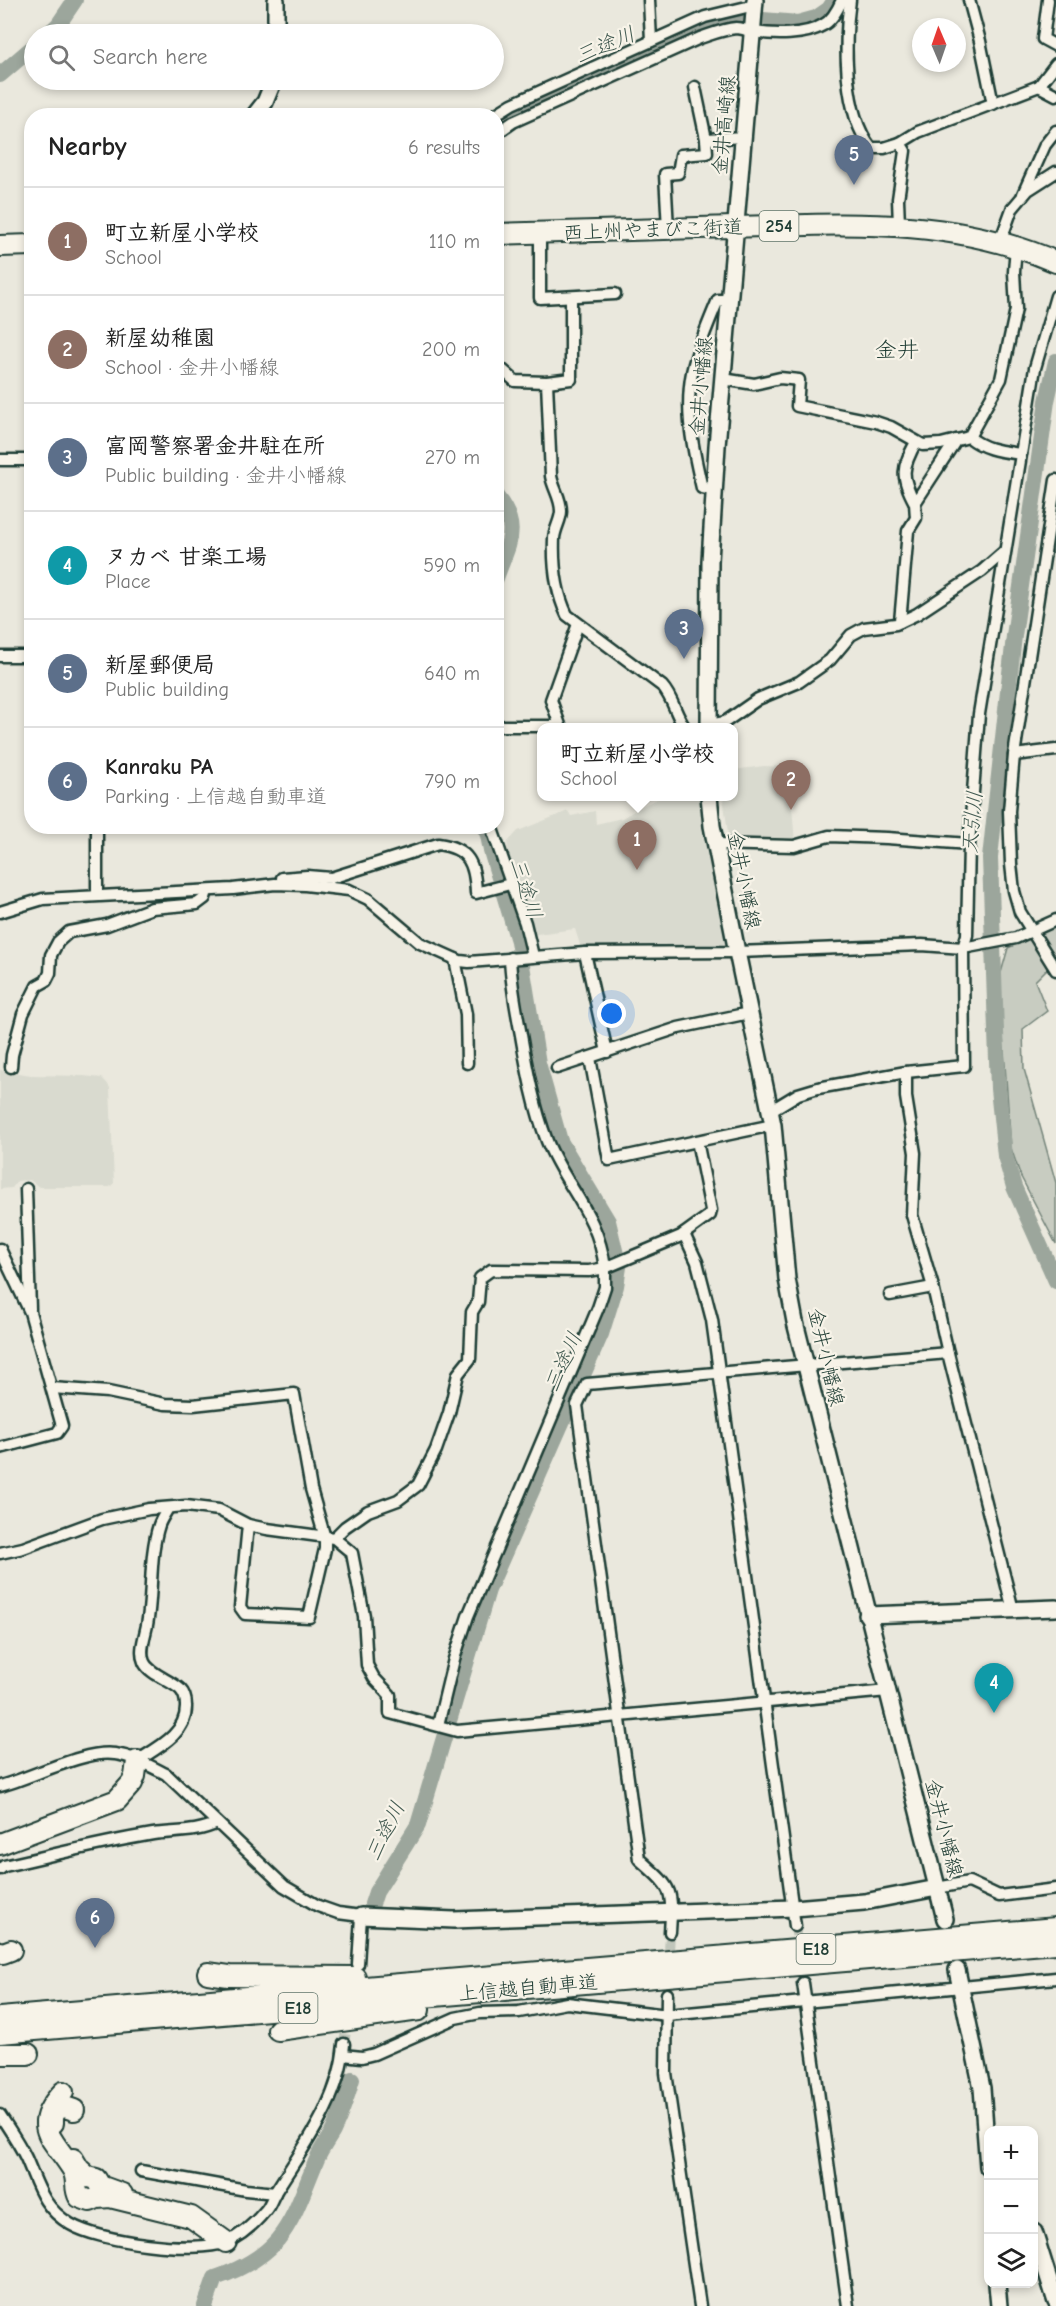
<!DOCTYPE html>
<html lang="en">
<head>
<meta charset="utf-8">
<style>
	body { margin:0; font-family:"Comic Neue","Klee One",sans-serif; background:#f6f6f6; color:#222 }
	.controls { position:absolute; right:18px; bottom:18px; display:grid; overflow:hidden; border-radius:12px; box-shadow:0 3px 9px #0003 }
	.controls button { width:54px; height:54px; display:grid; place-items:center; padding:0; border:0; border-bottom:2px solid #e0e0e0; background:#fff; color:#222; font:30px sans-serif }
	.compass { position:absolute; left:912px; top:18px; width:54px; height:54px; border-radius:50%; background:#fff; box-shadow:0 3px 9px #0003; rotate:358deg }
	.you { position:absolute; left:612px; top:1014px; width:21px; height:21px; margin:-15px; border:4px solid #fff; border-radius:50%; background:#1a73e8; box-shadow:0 0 0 9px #1a73e833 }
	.badge { display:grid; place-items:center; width:39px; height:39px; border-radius:50%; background:#7c3aed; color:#fff; font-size:20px; font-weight:700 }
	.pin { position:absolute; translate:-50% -50px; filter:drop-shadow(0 2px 3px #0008) }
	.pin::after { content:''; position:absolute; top:32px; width:21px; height:18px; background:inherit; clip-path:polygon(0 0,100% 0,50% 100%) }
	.popup { position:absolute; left:537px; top:723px; width:201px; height:78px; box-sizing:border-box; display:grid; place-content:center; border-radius:12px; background:#fff; filter:drop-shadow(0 2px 4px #0005); font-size:20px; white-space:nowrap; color:#767676 }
	.popup b { font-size:22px; color:#222 }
	.popup::after { content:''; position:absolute; left:50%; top:100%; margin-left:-12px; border:12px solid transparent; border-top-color:#fff }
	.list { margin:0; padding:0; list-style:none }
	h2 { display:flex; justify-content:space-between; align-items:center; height:78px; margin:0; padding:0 24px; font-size:26px }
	h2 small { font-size:20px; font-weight:400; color:#767676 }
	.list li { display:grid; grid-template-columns:39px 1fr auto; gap:18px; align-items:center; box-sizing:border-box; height:108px; padding:0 24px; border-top:2px solid #e0e0e0 }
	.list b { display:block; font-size:22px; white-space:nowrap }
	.list p { margin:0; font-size:20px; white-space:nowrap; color:#767676 }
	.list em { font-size:20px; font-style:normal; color:#767676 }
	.icon { flex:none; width:33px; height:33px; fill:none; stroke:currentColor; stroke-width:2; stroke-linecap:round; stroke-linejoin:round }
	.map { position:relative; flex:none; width:1056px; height:2306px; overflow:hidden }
	.search { position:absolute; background:#fff; box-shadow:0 3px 9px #0003; left:24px; top:24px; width:480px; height:66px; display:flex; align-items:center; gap:15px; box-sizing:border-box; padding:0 21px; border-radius:33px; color:#767676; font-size:22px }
	.panel { position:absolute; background:#fff; box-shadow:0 3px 9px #0003; left:24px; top:108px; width:480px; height:726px; border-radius:24px }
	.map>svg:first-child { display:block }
	.built { fill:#d9dacf }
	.green { fill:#c8ccc1; stroke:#74847a; stroke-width:1.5 }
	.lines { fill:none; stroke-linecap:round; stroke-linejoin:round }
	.river { stroke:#9ca69c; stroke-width:16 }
	.street-tunnel { stroke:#c1c6bb; stroke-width:10; stroke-dasharray:10 5; stroke-linecap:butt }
	.street-casing { stroke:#1f3d34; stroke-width:15 }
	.secondary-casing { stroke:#1f3d34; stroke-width:20 }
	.highway-casing { stroke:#1f3d34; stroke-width:24 }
	.street { stroke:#f7f3e8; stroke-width:10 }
	.secondary { stroke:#f7f3e8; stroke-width:15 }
	.highway { stroke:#f7f3e8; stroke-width:20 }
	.labels { text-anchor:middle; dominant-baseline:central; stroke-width:4.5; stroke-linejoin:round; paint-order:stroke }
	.shield { fill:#f7f3e8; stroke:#60746a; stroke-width:1.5 }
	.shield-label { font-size:18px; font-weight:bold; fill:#1f3d34 }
	.street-label { font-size:20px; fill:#1f3d34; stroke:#f7f3e8 }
	.water-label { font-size:21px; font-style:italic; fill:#445c53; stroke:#f7f3e8 }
	.quarter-label { font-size:22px; fill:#1f3d34; stroke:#f7f3e8 }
</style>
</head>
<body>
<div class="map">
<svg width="1056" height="2306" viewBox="0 0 1056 2306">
	<rect width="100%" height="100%" fill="#eae8dd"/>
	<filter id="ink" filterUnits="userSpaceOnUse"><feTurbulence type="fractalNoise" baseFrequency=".0167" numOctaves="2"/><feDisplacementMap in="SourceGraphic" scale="12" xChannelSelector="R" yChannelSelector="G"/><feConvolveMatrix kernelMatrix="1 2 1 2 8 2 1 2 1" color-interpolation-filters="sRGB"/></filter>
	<g filter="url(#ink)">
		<g class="built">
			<path d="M764,766L789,767L795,844L729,840L723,797L733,796V770Z"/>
			<path d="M662,797H700L702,830L726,939L724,948H581L575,929L530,935L513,879L507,843L518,831L568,811L571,816L595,811L596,824L622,818L644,805Z"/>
			<path d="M0,1070L31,1075L83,1076L102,1078L107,1083L110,1088L114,1183L110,1187H39L30,1180L17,1181L12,1188L0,1189Z"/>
		</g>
		<path class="green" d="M1056,925V960L1035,981L1047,1011L1023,1029L1024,1069L1056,1183V1244L1021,1177L1011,1148L999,980L1008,948Z"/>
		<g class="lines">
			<g class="river">
				<path d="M48,34L58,25L75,0"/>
				<path d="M0,75L34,46"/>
				<path d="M496,121L586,77L716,22L739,18L798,23L816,18L829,9L835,0"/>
				<path d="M1056,361L1047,401L1014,636L990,858L998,1089L1005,1156L1014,1187L1056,1281"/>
				<path d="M496,496C522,528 508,544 496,578"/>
				<path d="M372,1904L376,1892L418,1825L488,1590L601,1334L616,1286L619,1267L608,1221L560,1141L538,1063L518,941L491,851L488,835L484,826"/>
				<path d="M205,2306L215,2278C286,2254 291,2221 317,2159C321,2149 328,2140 333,2131C341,2114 347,2097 352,2079"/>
			</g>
			<g class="street-tunnel">
				<path d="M795,1926L803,1983"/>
				<path d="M667,1994L670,1932"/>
				<path d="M344,2044L348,2018"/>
			</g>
			<defs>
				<g id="street">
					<path d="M649,0L651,41"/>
					<path d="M850,0C844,43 843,112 871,148H884L900,143L905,151L898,199L899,225"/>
					<path d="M969,0L980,41L993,104"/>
					<path d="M1048,0L1043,39L1056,46"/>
					<path d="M1039,86L1056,95"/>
					<path d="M695,87L706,139L745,137"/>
					<path d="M493,116L512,104L705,17L755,5"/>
					<path d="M496,134L513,122L700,38C712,34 724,29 736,28C742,28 748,31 754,32C774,35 805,36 823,25C831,21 838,9 842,0"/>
					<path d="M900,143L918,132L1039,86L1056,64"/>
					<path d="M1023,194L1045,145L1056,131"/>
					<path d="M668,229L665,174L678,173L681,155L707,153L706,139"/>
					<path d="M540,233V298L615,294"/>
					<path d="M1000,242L1012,209L1028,190L1056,172"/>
					<path d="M496,364L515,381L547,382L551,476C553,488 561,498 561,511C561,520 555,528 554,538C553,563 556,592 567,615L662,686C673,698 675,714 685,728"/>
					<path d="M723,379L754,384L780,378L799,380L797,406L876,422L891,427L923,445L941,444L969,437C985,450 1001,451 1021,454"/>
					<path d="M547,382L571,379V297"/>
					<path d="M969,437L1001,379L1016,309L1014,272L1016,246"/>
					<path d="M0,460H32"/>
					<path d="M1056,480L1014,755L1009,811L1011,864L1014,891L1020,912L1056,970"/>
					<path d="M715,491L702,488C692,446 682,400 696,357C702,338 710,319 718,300H730"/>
					<path d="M915,503C900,476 902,468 916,442"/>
					<path d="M900,622L908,531L916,518L915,503L956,440"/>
					<path d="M0,656H32"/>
					<path d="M709,725L725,722L758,699L799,682L830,660L851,635L864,628L896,624L917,614L982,571L1005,551"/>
					<path d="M496,726H559"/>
					<path d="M561,728L551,700L578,624"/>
					<path d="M1014,755L1056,750"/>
					<path d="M97,826V895"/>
					<path d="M491,826L525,923L533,956"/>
					<path d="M716,844L794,846L829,836L887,838L969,844"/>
					<path d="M282,878L307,876L331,878L438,844C469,848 475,864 476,893L510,884"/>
					<path d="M0,912L43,899L233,889L275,884L305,885L349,890L368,899L420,943L460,961L469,962L585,953L737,952L922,945L963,948L1016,938L1056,920"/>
					<path d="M585,953L607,1052"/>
					<path d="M510,958C511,984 516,1009 521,1035C527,1070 534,1107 547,1141C566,1188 598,1213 605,1268L681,1236L710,1215L711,1210L697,1141L773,1125"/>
					<path d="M455,959L466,1014L467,1063"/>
					<path d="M590,1058L609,1160L697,1141"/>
					<path d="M11,1067L12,1055L23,1014L37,986L46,981L50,973L51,955L58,942L69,932L107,925L152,908L197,904L205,898L207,891"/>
					<path d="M557,1068L678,1028L749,1013"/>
					<path d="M906,1072V1097L915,1153L912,1215L933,1287L948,1353L1013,1610"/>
					<path d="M770,1111L798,1094L818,1088L906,1072L964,1066L963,948L967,935L969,844L979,714L1035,368L1056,296"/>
					<path d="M26,1189L30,1309"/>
					<path d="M684,1234L697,1262L712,1320L795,1926"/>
					<path d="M0,1249L30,1312L62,1426L57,1433L0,1448"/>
					<path d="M890,1295L933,1287"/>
					<path d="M52,1388L108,1392L165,1404L193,1405L294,1394L311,1489L325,1538V1549L309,1617L245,1614L240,1607L248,1525"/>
					<path d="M334,1538L345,1527L368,1511L398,1500L418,1485L436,1450L449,1413L458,1374L470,1359L472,1312L478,1302L480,1278L491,1270L589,1271L605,1268V1287L598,1308L468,1616L454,1659L438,1725"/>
					<path d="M0,1553L23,1548L102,1519L149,1509L186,1506L219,1510L248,1525L267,1529L334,1538L352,1553L364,1616L367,1665L374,1678L390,1695V1713L457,1731L888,1691"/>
					<path d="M137,1761C157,1748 187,1734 186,1706C186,1700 184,1693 180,1689C170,1680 149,1674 144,1662C139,1651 145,1636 147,1625C153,1593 149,1555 159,1525C161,1519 165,1514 168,1508"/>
					<path d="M0,1786C32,1778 85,1749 115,1754C132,1756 150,1766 166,1774L284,1886L318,1906L338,1913L361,1916L358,1964"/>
					<path d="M0,1869L4,1866C53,1855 103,1842 153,1834C175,1831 197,1833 217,1823"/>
					<path d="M937,1888L969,1882L999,1896L1056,1889"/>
					<path d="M670,1932C673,1887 672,1889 639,1859L577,1405L587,1384L948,1353"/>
					<path d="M803,1983L848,2306"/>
					<path d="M667,1994L666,2073L700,2306"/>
					<path d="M343,2055L362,2057L374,2054L455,2018L480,2013L519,2012L567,2003L667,2015L1056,1978"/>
					<path d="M0,2115C9,2129 19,2143 26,2158C38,2185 42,2207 70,2224C100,2242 194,2254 226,2242C241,2236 255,2223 265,2211C270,2206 272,2198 276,2191C304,2146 340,2100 344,2044"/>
					<path d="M141,2171L246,2190L275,2193"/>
				</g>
				<g id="secondary">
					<path d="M276,0V34"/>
					<path d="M254,116L265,102L274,80"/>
					<path d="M709,728L710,561L717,446L755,0"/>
					<path d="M709,796L712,826L737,952L773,1125L787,1279L795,1322L945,1919"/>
					<path d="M867,1615L1056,1608"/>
					<path d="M361,1916L454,1920L794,1908L864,1902L937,1888"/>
					<path d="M957,1970L982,2088L988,2167"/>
					<path d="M1034,2232L1056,2302"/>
					<path d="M997,2284L999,2306"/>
				</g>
				<g id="highway">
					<path d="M496,234C575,232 654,230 733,227C846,224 950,216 1056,262"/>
					<path d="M0,246L32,245"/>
					<path d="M0,1844L117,1800L132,1783L135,1776L137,1761"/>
					<path d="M0,1952L3,1953L11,1950"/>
					<path d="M208,1973L229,1976L355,1977"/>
					<path d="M0,2018L1056,1928"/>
					<path d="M278,2030L419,2010"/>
					<path d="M0,2033L1056,1943"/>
					<path d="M0,2054H28"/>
					<path d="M63,2092C29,2128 53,2137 73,2170C78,2180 74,2188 79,2197L90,2201L97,2198L110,2197L191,2217L226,2242"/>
					<path d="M53,2123V2116L58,2108L65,2107L74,2110"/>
					<path d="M73,2159L79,2169L88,2177L96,2179L100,2186L122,2194"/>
				</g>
			</defs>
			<use href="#street" class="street-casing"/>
			<use href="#secondary" class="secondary-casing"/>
			<use href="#highway" class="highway-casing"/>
			<use href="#street" class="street"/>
			<use href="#secondary" class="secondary"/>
			<use href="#highway" class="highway"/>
		</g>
	</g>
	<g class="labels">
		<g class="shield">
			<rect x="759.5" y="211" width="39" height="30" rx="4.5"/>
			<rect x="796.5" y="1934" width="39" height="30" rx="4.5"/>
			<rect x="278.5" y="1993" width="39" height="30" rx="4.5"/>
		</g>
		<g class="shield-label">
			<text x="779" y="226">254</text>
			<text x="816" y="1949">E18</text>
			<text x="298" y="2008">E18</text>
		</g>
		<g class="street-label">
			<text transform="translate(724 125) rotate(-85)">金井高崎線</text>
			<text transform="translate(653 230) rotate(-2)">西上州やまびこ街道</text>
			<text transform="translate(701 386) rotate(-85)">金井小幡線</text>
			<text transform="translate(744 880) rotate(79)">金井小幡線</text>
			<text transform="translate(826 1357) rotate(77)">金井小幡線</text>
			<text transform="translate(944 1828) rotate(76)">金井小幡線</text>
			<text transform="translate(528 1988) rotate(-5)">上信越自動車道</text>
		</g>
		<g class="water-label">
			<text transform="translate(605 45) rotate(-23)">三途川</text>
			<text transform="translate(972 822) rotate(-85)">天引川</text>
			<text transform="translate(526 888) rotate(73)">三途川</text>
			<text transform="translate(563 1362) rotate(-66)">三途川</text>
			<text transform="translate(385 1831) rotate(-64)">三途川</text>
		</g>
		<g class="quarter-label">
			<text x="897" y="350">金井</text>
		</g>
	</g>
</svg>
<div class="controls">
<button>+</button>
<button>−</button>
<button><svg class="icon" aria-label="layers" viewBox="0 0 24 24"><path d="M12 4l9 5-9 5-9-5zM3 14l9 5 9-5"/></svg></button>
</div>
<svg class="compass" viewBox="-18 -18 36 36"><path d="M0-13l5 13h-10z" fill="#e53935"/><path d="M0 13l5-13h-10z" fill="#767676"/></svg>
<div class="you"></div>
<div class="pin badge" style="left:637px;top:870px;background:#8d6e63">1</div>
<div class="popup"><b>町立新屋小学校</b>School</div>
<div class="pin badge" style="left:791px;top:810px;background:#8d6e63">2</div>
<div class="pin badge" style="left:684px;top:659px;background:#5c6f8a">3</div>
<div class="pin badge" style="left:994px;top:1713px;background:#0f9aa8">4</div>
<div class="pin badge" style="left:854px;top:185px;background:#5c6f8a">5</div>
<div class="pin badge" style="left:95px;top:1948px;background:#5c6f8a">6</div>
<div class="search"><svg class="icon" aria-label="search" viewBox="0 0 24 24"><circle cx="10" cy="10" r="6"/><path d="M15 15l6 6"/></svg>Search here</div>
<section class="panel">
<h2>Nearby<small>6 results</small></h2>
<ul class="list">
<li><span class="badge" style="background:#8d6e63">1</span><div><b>町立新屋小学校</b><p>School</p></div><em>110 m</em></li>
<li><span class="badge" style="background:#8d6e63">2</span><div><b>新屋幼稚園</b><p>School · 金井小幡線</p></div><em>200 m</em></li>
<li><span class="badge" style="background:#5c6f8a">3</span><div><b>富岡警察署金井駐在所</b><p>Public building · 金井小幡線</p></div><em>270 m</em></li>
<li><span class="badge" style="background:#0f9aa8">4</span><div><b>ヌカベ 甘楽工場</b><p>Place</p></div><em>590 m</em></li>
<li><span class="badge" style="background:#5c6f8a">5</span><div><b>新屋郵便局</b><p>Public building</p></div><em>640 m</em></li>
<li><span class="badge" style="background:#5c6f8a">6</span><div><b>Kanraku PA</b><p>Parking · 上信越自動車道</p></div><em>790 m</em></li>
</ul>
</section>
</div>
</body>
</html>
